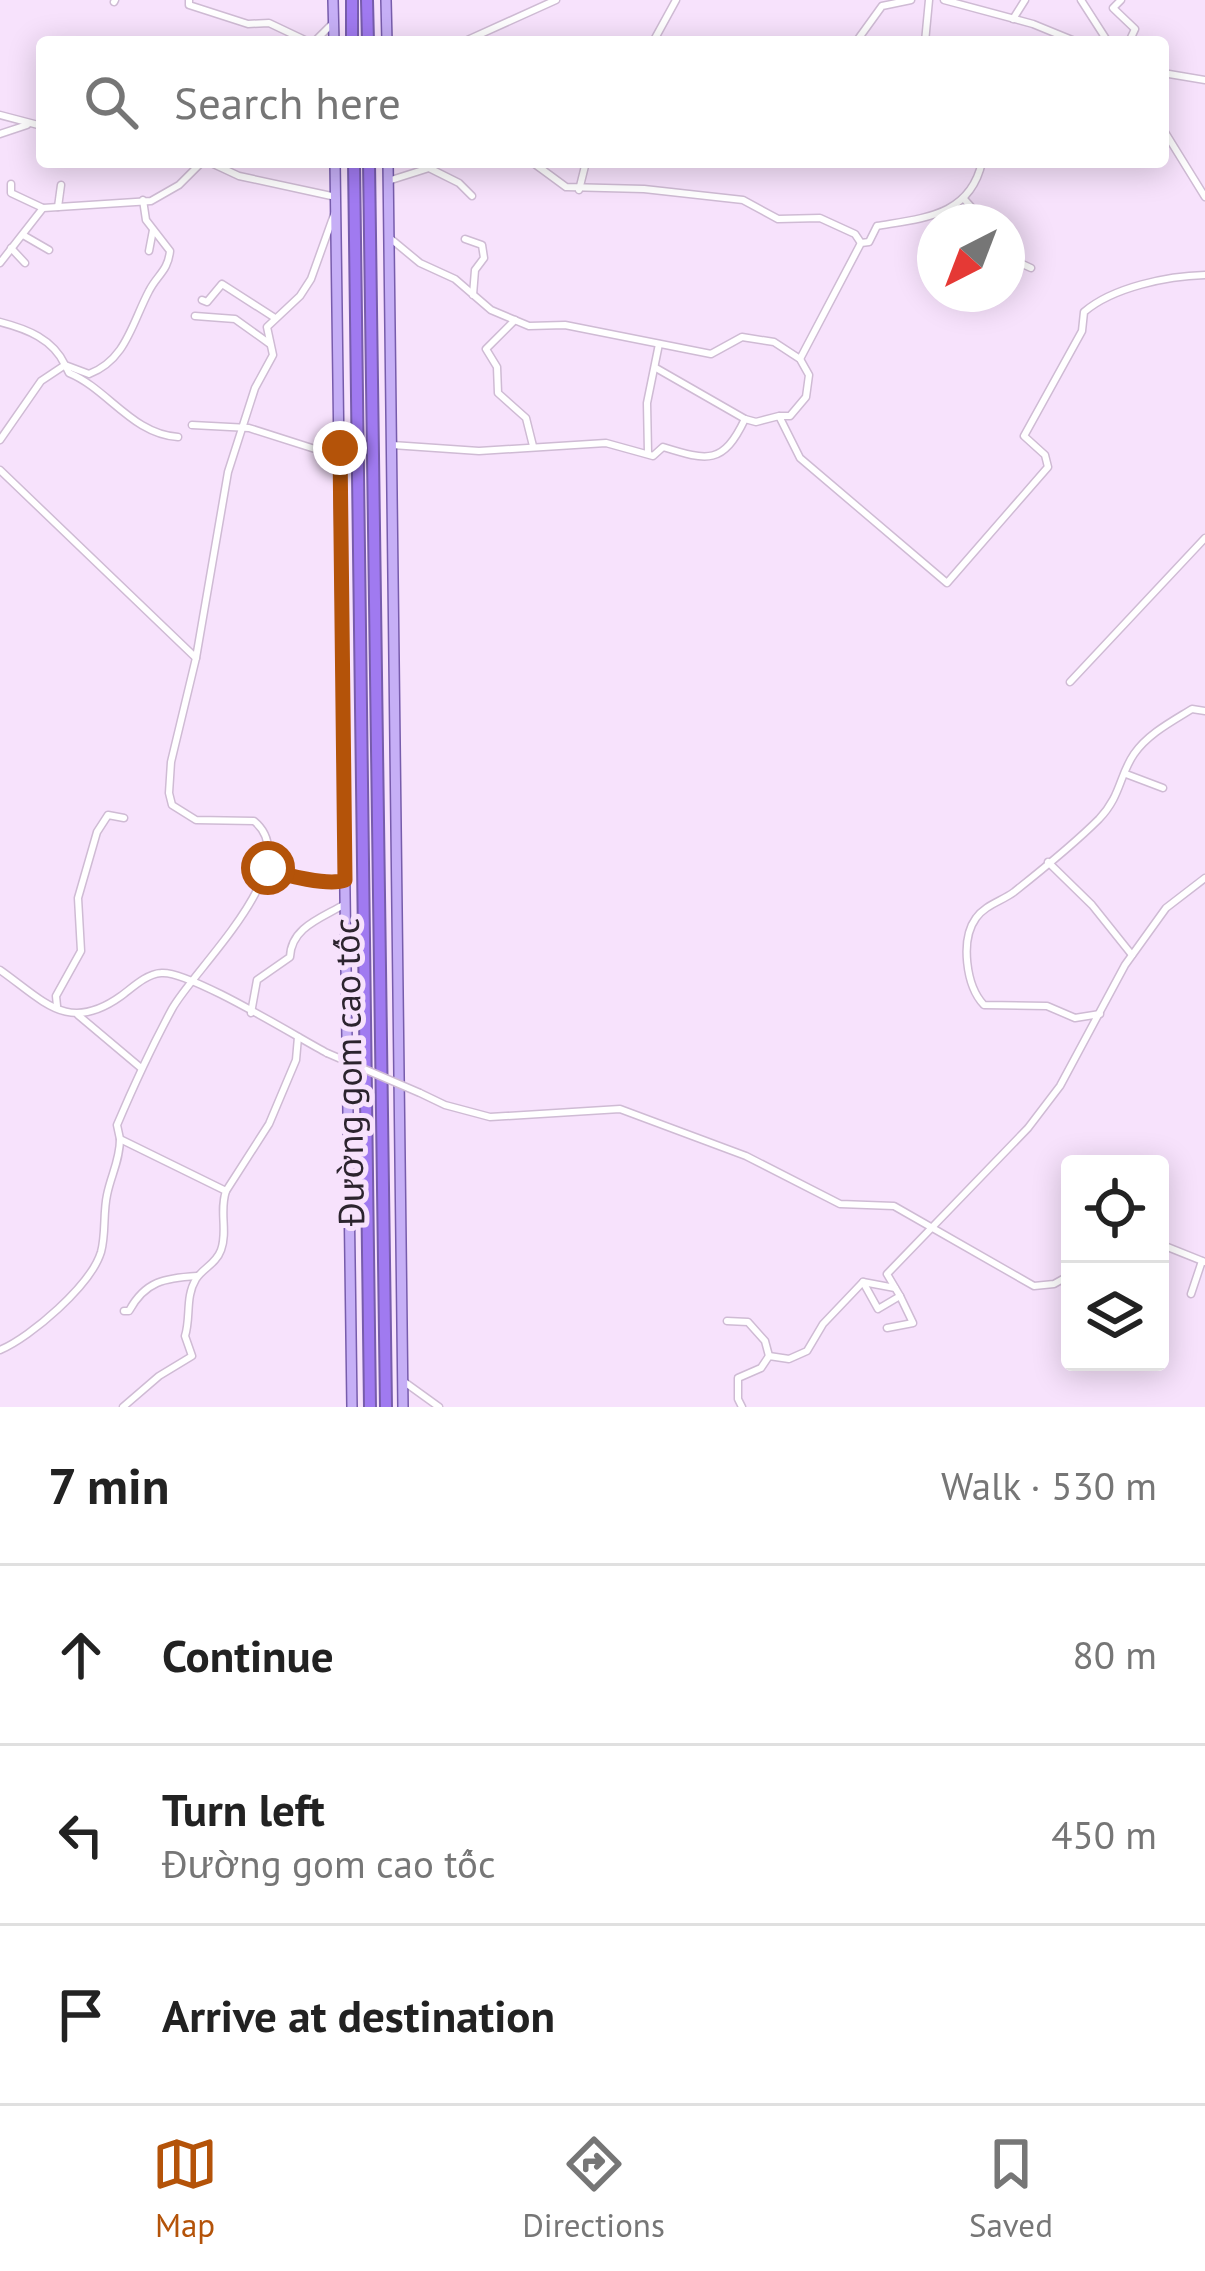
<!DOCTYPE html>
<html lang="en">
<head>
<meta charset="utf-8">
<style>
	body { margin:0; font-family:"PT Sans",sans-serif; background:#f6f6f6; color:#222 }
	.controls { position:absolute; right:36px; bottom:36px; display:grid; overflow:hidden; border-radius:12px; box-shadow:0 6px 30px #0003 }
	.controls button { width:108px; height:108px; display:grid; place-items:center; padding:0; border:0; border-bottom:3px solid #e0e0e0; background:#fff; color:#222; font:60px sans-serif }
	.compass { position:absolute; left:917px; top:204px; width:108px; height:108px; border-radius:50%; background:#fff; box-shadow:0 6px 30px #0003; rotate:222deg }
	.stop { position:absolute; width:36px; height:36px; margin:-27px; border:9px solid #b45309; border-radius:50%; background:#fff }
	.stop.end { background:#b45309; border-color:#fff; box-shadow:0 3px 12px #0008 }
	.list { margin:0; padding:0; list-style:none }
	h2 { display:flex; justify-content:space-between; align-items:center; height:156px; margin:0; padding:0 48px; font-size:51px }
	h2 small { font-size:39px; font-weight:400; color:#767676 }
	.list li { display:grid; grid-template-columns:78px 1fr auto; gap:36px; align-items:center; box-sizing:border-box; height:180px; padding:0 48px; border-top:3px solid #e0e0e0 }
	.list b { display:block; font-size:45px; white-space:nowrap }
	.list p { margin:0; font-size:39px; white-space:nowrap; color:#767676 }
	.list em { font-size:39px; font-style:normal; color:#767676 }
	.icon { flex:none; width:66px; height:66px; fill:none; stroke:currentColor; stroke-width:2; stroke-linecap:round; stroke-linejoin:round }
	.map { position:relative; flex:none; width:1205px; height:1407px; overflow:hidden }
	.search { position:absolute; background:#fff; box-shadow:0 6px 30px #0003; left:36px; right:36px; top:36px; height:132px; display:flex; align-items:center; gap:30px; box-sizing:border-box; padding:0 42px; border-radius:12px; color:#767676; font-size:45px }
	.sheet { height:696px; background:#fff }
	nav { display:flex; justify-content:space-around; align-items:center; box-sizing:border-box; height:168px; border-top:3px solid #e0e0e0; background:#fff; font-size:33px; color:#767676 }
	nav a { display:grid; justify-items:center; gap:6px }
	nav .on { color:#b45309 }
	.map>svg:first-child { display:block }
	.lines { fill:none; stroke-linecap:round; stroke-linejoin:round }
	.minor-casing { stroke:#cfbbd4; stroke-width:9 }
	.major-casing { stroke:#775cac; stroke-width:12 }
	.highway-casing { stroke:#775cac; stroke-width:14 }
	.minor { stroke:#fff; stroke-width:6 }
	.major { stroke:#c6aff6; stroke-width:9 }
	.highway { stroke:#a07af0; stroke-width:10 }
	.minor-bridge-casing { stroke:#cfbbd4; stroke-width:9; stroke-linecap:butt }
	.minor-bridge { stroke:#fff; stroke-width:6 }
	.route { stroke:#b45309; stroke-width:15 }
	.labels { text-anchor:middle; dominant-baseline:central; stroke-width:10; stroke-linejoin:round; paint-order:stroke }
	.street-label { font-size:36px; fill:#2c242e; stroke:#f7e2fc }
</style>
</head>
<body>
<div class="map">
<svg width="1205" height="1407" viewBox="0 0 1205 1407">
	<rect width="100%" height="100%" fill="#f7e2fc"/>
	<g class="lines">
		<defs>
			<g id="minor">
				<path d="M189,0V5L248,24L269,23L309,42L315,41L333,23"/>
				<path d="M944,0L1033,24L1077,42"/>
				<path d="M1081,0L1108,42"/>
				<path d="M1121,0L1113,8L1135,29L1129,42"/>
				<path d="M114,2L115,0"/>
				<path d="M1013,19L1025,0"/>
				<path d="M463,42L556,0"/>
				<path d="M653,42L676,0"/>
				<path d="M856,42L882,6L911,0"/>
				<path d="M925,42L929,0"/>
				<path d="M1163,73L1205,80"/>
				<path d="M0,115L42,126"/>
				<path d="M1163,129L1205,197"/>
				<path d="M0,134L27,125"/>
				<path d="M209,162L239,176L336,197"/>
				<path d="M532,162L566,187L644,189L743,200L778,219L820,218L855,234L861,243"/>
				<path d="M388,181L429,168L459,183L472,196"/>
				<path d="M11,184V193L43,208"/>
				<path d="M579,190L586,162"/>
				<path d="M964,199L985,222"/>
				<path d="M58,207L61,185"/>
				<path d="M23,235L49,250"/>
				<path d="M391,239L420,263L455,279L491,310L529,326L565,325L711,354L742,337L774,342L800,359L809,375L806,397L790,416H780"/>
				<path d="M465,239L482,245L484,258L475,270L473,295"/>
				<path d="M11,248L25,263"/>
				<path d="M149,251L153,230"/>
				<path d="M1007,257L1031,268"/>
				<path d="M0,263L43,208L151,201L179,185L202,162"/>
				<path d="M202,300L207,302L222,284L275,318"/>
				<path d="M195,316L235,319L270,344"/>
				<path d="M515,320L486,349L497,367L498,393L526,418L533,446"/>
				<path d="M0,322C27,329 53,339 65,365L89,374C126,360 132,323 149,291C157,275 168,271 170,251L146,220L143,200"/>
				<path d="M800,359L861,243L869,242L877,226C924,218 970,216 982,162"/>
				<path d="M656,368L745,419L756,422L779,416L800,458L947,583L1048,467L1045,455L1024,436L1082,331L1084,312C1113,287 1168,276 1205,275"/>
				<path d="M192,425L249,428L315,449H340"/>
				<path d="M0,440L41,381L65,365L69,373C108,389 132,434 178,437"/>
				<path d="M392,445L479,451L606,443L653,456L663,447C708,461 723,465 745,419"/>
				<path d="M648,453L647,403L659,344"/>
				<path d="M0,470L196,658"/>
				<path d="M1070,682L1205,538"/>
				<path d="M1126,774L1163,788"/>
				<path d="M1048,862L1092,905L1132,955"/>
				<path d="M266,866L289,877"/>
				<path d="M258,884L300,876L337,884L345,880"/>
				<path d="M0,970C44,1001 68,1034 121,996C132,988 146,974 161,973C189,970 295,1036 327,1053"/>
				<path d="M57,1006L56,996L81,951L78,898L97,832L108,815L124,818"/>
				<path d="M251,1013L257,980L290,957C291,927 322,918 345,904"/>
				<path d="M1100,1014L1075,1018L1047,1006L984,1005C966,986 960,940 976,918C985,905 1002,901 1014,892C1043,869 1073,845 1099,819C1121,796 1119,776 1134,754C1148,734 1171,722 1192,709L1205,711"/>
				<path d="M78,1015L141,1068"/>
				<path d="M420,1093L445,1105L490,1117L620,1109L746,1156L840,1204L894,1206L1034,1286L1054,1284L1070,1275"/>
				<path d="M226,1191L120,1139L117,1125C134,1085 152,1046 172,1009C193,970 308,865 254,821L196,820L172,805L169,793L171,762L196,658L228,472L255,388L273,355L267,327L300,296L311,279L335,212"/>
				<path d="M1160,1244L1205,1262"/>
				<path d="M863,1282L895,1288"/>
				<path d="M1191,1294L1202,1261"/>
				<path d="M124,1311H129C145,1281 165,1278 197,1276"/>
				<path d="M727,1321L748,1322L765,1341L769,1356"/>
				<path d="M887,1328L913,1323L900,1296"/>
				<path d="M0,1350C31,1337 91,1285 101,1252C106,1234 103,1213 107,1195C111,1175 120,1160 120,1139"/>
				<path d="M403,1381L439,1407"/>
				<path d="M123,1407L159,1376L192,1356L185,1336C191,1317 185,1297 196,1279C203,1268 216,1264 221,1250C228,1231 219,1211 226,1191L269,1124L296,1060L298,1037"/>
				<path d="M742,1407L738,1399V1378L761,1368L769,1356L789,1359L807,1351L823,1324L863,1282L878,1309L900,1296L887,1274L1028,1128L1060,1086L1125,965L1166,908L1205,878"/>
			</g>
			<g id="major">
				<path d="M333,0L334,42"/>
				<path d="M386,0L387,42"/>
				<path d="M335,162L352,1407"/>
				<path d="M388,162L403,1407"/>
			</g>
			<g id="highway">
				<path d="M352,0V42"/>
				<path d="M367,0L368,42"/>
				<path d="M354,162L370,1407"/>
				<path d="M369,162L386,1407"/>
			</g>
		</defs>
		<use href="#minor" class="minor-casing"/>
		<use href="#major" class="major-casing"/>
		<use href="#highway" class="highway-casing"/>
		<use href="#minor" class="minor"/>
		<use href="#major" class="major"/>
		<use href="#highway" class="highway"/>
		<defs>
			<path id="minor-bridge" d="M327,1053L420,1093"/>
		</defs>
		<use href="#minor-bridge" class="minor-bridge-casing"/>
		<use href="#minor-bridge" class="minor-bridge"/>
	</g>
	<g class="lines">
		<path class="route" d="M268,868C284,876 330,886 345,880L340,448"/>
	</g>
	<g class="labels">
		<g class="street-label">
			<text transform="translate(348 1072) rotate(-91)">Đường gom cao tốc</text>
		</g>
	</g>
</svg>
<div class="controls">
<button><svg class="icon" aria-label="locate" viewBox="0 0 24 24"><circle cx="12" cy="12" r="6"/><path d="M12 2v4M12 18v4M2 12h4M18 12h4"/></svg></button>
<button><svg class="icon" aria-label="layers" viewBox="0 0 24 24"><path d="M12 4l9 5-9 5-9-5zM3 14l9 5 9-5"/></svg></button>
</div>
<svg class="compass" viewBox="-18 -18 36 36"><path d="M0-13l5 13h-10z" fill="#e53935"/><path d="M0 13l5-13h-10z" fill="#767676"/></svg>
<div class="stop" style="left:268px;top:868px"></div>
<div class="stop end" style="left:340px;top:448px"></div>
<div class="search"><svg class="icon" aria-label="search" viewBox="0 0 24 24"><circle cx="10" cy="10" r="6"/><path d="M15 15l6 6"/></svg>Search here</div>
</div>
<section class="sheet">
<h2>7 min<small>Walk · 530 m</small></h2>
<ul class="list">
<li><svg class="icon" aria-label="ahead" viewBox="0 0 24 24"><path d="M12 20V5M6 11l6-6 6 6"/></svg><div><b>Continue</b></div><em>80 m</em></li>
<li><svg class="icon" aria-label="left" viewBox="0 0 24 24"><path d="M17 20v-9H6M10 6l-5 5 5 5"/></svg><div><b>Turn left</b><p>Đường gom cao tốc</p></div><em>450 m</em></li>
<li><svg class="icon" aria-label="arrive" viewBox="0 0 24 24"><path d="M6 21V4h12l-3 4 3 4H6"/></svg><div><b>Arrive at destination</b></div></li>
</ul>
</section>
<nav>
<a class="on"><svg class="icon" aria-label="map" viewBox="0 0 24 24"><path d="M3 6l6-2 6 2 6-2v14l-6 2-6-2-6 2zM9 4v14M15 6v14"/></svg>Map</a>
<a><svg class="icon" aria-label="directions" viewBox="0 0 24 24"><path d="M12 3l9 9-9 9-9-9zM9 14v-3h6M13 9l2 2-2 2"/></svg>Directions</a>
<a><svg class="icon" aria-label="saved" viewBox="0 0 24 24"><path d="M7 4h10v16l-5-4-5 4z"/></svg>Saved</a>
</nav>
</body>
</html>
